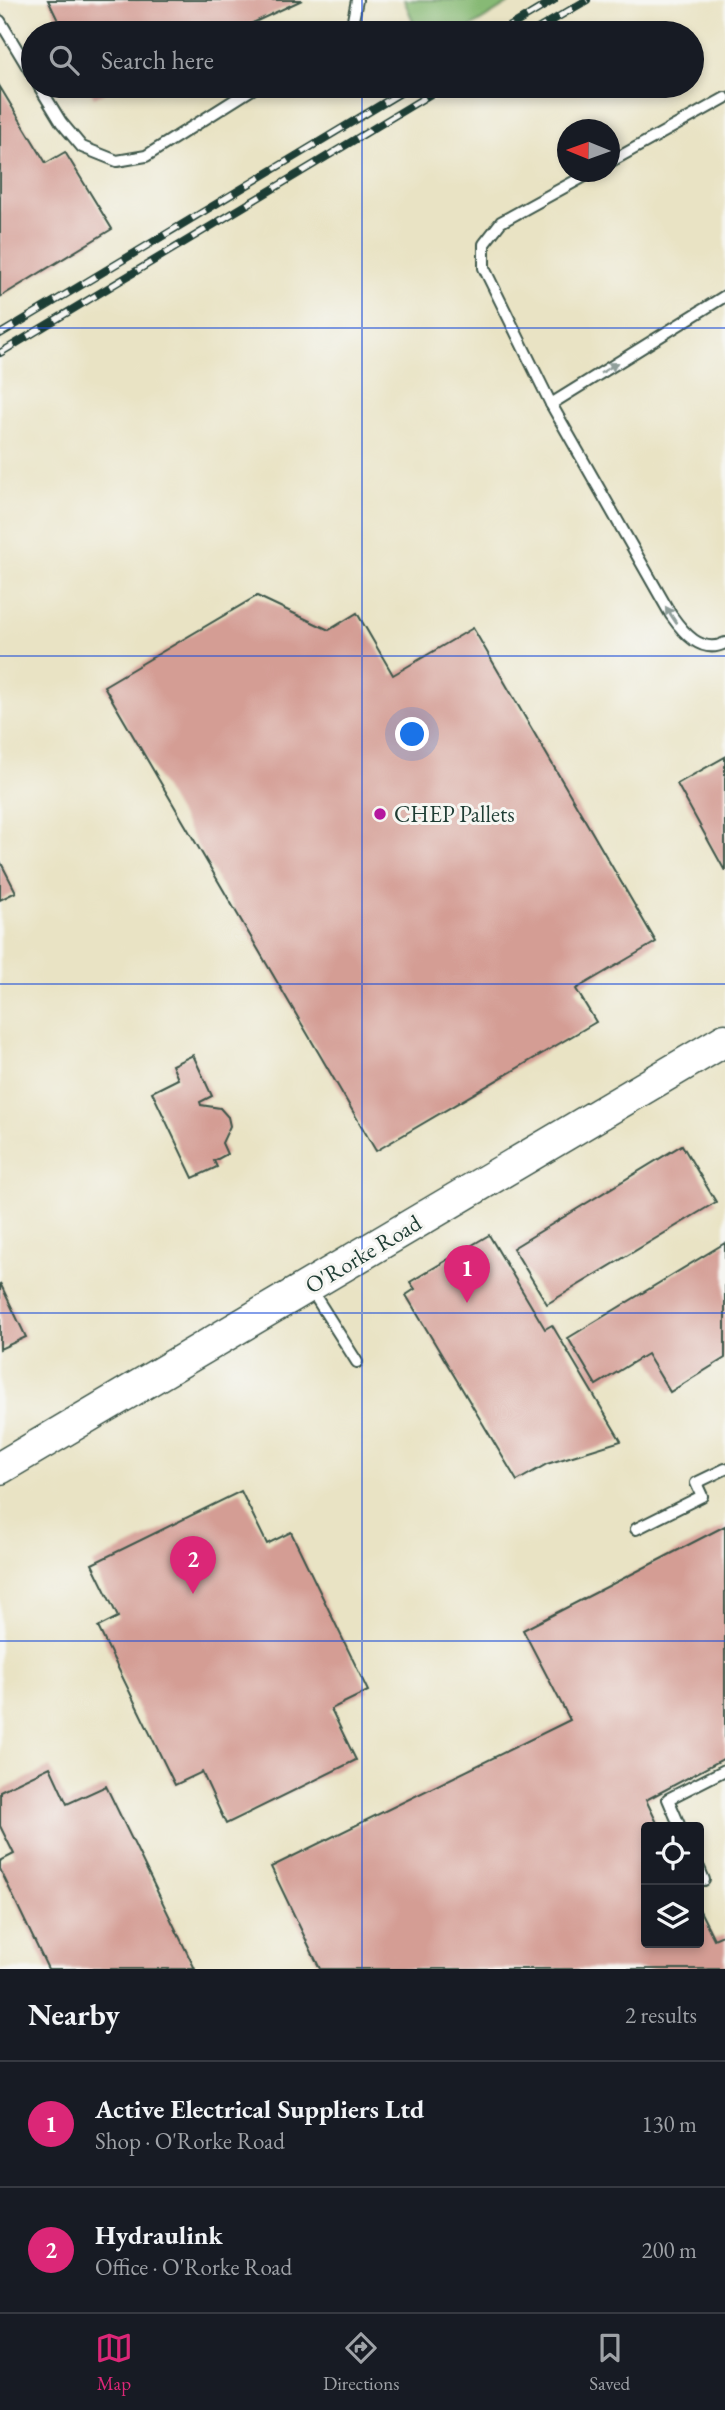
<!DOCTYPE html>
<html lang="en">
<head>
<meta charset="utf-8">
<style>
	body { margin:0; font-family:"EB Garamond",serif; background:#242831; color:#f1f3f6 }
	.controls { position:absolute; right:21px; bottom:21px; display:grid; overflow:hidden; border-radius:7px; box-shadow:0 4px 10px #0003 }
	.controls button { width:63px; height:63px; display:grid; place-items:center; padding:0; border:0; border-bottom:2px solid #363941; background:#171b24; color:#f1f3f6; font:35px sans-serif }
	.compass { position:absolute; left:557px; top:119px; width:63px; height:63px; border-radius:50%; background:#171b24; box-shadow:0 4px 10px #0003; rotate:271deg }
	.you { position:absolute; left:413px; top:735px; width:24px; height:24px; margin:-18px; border:5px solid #fff; border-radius:50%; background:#1a73e8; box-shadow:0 0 0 10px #1a73e833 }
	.badge { display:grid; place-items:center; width:46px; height:46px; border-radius:50%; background:#db2777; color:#fff; font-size:23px; font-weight:700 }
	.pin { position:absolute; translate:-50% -58px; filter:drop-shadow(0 2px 4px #0008) }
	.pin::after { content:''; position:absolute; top:37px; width:24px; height:21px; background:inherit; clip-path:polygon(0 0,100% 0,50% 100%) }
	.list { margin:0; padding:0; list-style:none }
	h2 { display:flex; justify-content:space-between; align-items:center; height:91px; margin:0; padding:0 28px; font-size:30px }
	h2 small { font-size:23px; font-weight:400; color:#9ea1a6 }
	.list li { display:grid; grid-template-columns:46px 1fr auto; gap:21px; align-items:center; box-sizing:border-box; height:126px; padding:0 28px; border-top:2px solid #363941 }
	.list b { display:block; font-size:26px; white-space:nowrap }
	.list p { margin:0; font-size:23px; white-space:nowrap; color:#9ea1a6 }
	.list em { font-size:23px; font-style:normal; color:#9ea1a6 }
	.icon { flex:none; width:38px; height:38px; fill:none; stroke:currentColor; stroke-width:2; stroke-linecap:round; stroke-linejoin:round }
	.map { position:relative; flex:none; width:725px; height:1969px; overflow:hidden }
	.search { position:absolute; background:#171b24; box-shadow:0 4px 10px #0003; left:21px; right:21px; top:21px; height:77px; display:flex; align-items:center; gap:18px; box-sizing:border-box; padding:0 24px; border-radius:38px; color:#9ea1a6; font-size:26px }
	.sheet { height:343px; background:#171b24 }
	nav { display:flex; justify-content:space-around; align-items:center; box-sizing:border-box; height:98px; border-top:2px solid #363941; background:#171b24; font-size:19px; color:#9ea1a6 }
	nav a { display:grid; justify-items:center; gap:4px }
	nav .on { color:#db2777 }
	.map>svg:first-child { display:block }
	.forest { fill:#87b974; stroke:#537b54; stroke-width:2 }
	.building { fill:#d49d94 }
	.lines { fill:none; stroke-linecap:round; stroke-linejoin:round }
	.lane-casing { stroke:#3d564a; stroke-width:14 }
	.secondary-casing { stroke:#3d564a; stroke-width:35 }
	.lane { stroke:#fff; stroke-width:10 }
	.secondary { stroke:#fff; stroke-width:32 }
	.rail-casing { stroke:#1f3d34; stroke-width:8 }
	.rail { stroke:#f6f6f2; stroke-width:5; stroke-dasharray:16; stroke-linecap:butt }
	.oneway { fill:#8f9e9a }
	.grid { fill:none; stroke:#1d4ed8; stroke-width:2; stroke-opacity:0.55 }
	.poi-dot { fill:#b5179e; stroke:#f6f6f2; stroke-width:2.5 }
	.labels { text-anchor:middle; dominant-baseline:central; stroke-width:6; stroke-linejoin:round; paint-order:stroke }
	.poi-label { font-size:23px; fill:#1f3d34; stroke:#f6f6f2; text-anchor:start }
	.street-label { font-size:23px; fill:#1f3d34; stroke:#f6f6f2 }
</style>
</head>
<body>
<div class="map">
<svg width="725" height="1969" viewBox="0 0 725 1969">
	<rect width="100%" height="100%" fill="#f6f6f2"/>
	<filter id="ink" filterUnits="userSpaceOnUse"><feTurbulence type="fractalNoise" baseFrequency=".0143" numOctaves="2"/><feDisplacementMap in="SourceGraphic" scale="14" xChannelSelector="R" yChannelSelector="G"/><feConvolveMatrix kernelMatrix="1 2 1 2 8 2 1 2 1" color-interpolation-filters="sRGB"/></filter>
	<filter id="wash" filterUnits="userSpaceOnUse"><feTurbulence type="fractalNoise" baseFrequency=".00686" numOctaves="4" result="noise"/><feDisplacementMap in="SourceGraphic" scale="28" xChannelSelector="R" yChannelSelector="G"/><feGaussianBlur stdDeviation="1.57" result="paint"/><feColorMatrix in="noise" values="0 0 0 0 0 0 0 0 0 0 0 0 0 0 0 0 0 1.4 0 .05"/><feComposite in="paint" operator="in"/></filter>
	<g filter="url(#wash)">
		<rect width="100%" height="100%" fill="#e9e3c4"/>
		<path class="forest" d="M404,0H514L461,33H418Z"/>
		<g id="blocks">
			<g class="building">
				<path d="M48,0H302L231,33H64Z"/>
				<path d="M88,86H119L94,98Z"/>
				<path d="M0,87L46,163L65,152L112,229L0,297Z"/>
				<path d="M257,596L329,630L357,613L393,675L473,628L656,942L576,989L596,1022L376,1151L104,686Z"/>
				<path d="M725,757V871L677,784Z"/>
				<path d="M0,861L16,892L0,900Z"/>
				<path d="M193,1055L212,1096L200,1102L201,1105L220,1108L228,1117L230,1126L222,1143L227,1154L214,1161L217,1167L193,1178L152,1092L178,1079L172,1065Z"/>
				<path d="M682,1145L716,1202L547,1304L513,1248Z"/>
				<path d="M489,1235L545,1329L552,1325L621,1441L547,1464L517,1481L406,1295L415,1289L410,1282Z"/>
				<path d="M725,1243V1358L670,1392L647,1354L596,1385L568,1338Z"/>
				<path d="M0,1283L26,1337L0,1349Z"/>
				<path d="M241,1491L267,1544L291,1532L368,1691L331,1709L356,1760L226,1824L202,1772L175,1785L98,1627L118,1617L92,1564Z"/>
				<path d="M725,1526V1758L646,1800L659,1827H646V1943H699V1909L714,1939L725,1934V1969H320L271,1867L570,1720L523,1630Z"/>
				<path d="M50,1767L67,1804L106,1786L195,1969H48L0,1869V1861L14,1854L0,1826V1791Z"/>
			</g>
		</g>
	</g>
	<g filter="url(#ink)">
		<use href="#blocks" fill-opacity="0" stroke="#3d564a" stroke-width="2"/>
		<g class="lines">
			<defs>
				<g id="lane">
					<path d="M0,21L33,76"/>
					<path d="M339,33L352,25L357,0"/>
					<path d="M39,86L61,122L82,147L117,161L146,156L257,86"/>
					<path d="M610,162L725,98"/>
					<path d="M592,172L501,222L484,244V268L551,404L671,615C683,632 701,655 725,643"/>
					<path d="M551,404L725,296"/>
					<path d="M310,1288L357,1362"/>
					<path d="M636,1529L702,1496L696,1483L725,1469"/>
					<path d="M680,1827L668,1799L725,1770"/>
					<path d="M699,1868L704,1880"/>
				</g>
				<path id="secondary" d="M0,1468L725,1040"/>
			</defs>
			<use href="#lane" class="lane-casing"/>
			<use href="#secondary" class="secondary-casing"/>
			<use href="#lane" class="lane"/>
			<use href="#secondary" class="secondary"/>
			<defs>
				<g id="rail">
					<path d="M499,33L554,0"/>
					<path d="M531,33L587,0"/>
					<path d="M0,334L412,86"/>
					<path d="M0,353L444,86"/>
				</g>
			</defs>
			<use href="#rail" class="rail-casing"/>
			<use href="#rail" class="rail"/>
		</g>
		<defs><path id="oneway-solid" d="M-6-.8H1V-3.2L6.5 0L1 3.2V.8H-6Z" transform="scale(1.75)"/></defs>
		<g class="oneway">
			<use href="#oneway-solid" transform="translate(609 368) rotate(-32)"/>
			<use href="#oneway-solid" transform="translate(671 615) rotate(-123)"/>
		</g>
	</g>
	<path class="grid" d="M362,0V33M362,86V1969M0,328H725M0,656H725M0,984H725M0,1313H725M0,1641H725"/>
	<circle class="poi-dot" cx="380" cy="814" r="7"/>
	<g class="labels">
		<g class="poi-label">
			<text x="394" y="814">CHEP Pallets</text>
		</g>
		<g class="street-label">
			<text transform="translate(363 1254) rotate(-31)">O'Rorke Road</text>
		</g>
	</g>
</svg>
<div class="controls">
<button><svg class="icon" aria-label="locate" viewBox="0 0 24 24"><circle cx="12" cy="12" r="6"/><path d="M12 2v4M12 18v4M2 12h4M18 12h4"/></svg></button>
<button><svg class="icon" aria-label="layers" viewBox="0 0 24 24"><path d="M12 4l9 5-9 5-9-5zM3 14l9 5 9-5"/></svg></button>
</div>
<svg class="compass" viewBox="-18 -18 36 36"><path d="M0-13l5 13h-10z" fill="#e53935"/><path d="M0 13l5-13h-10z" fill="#9ea1a6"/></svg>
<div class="you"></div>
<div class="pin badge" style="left:467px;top:1303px">1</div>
<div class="pin badge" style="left:193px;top:1594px">2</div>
<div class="search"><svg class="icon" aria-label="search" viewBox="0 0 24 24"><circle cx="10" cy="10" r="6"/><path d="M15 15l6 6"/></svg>Search here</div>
</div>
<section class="sheet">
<h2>Nearby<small>2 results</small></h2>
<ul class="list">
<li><span class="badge">1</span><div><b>Active Electrical Suppliers Ltd</b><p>Shop · O'Rorke Road</p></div><em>130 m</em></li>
<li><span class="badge">2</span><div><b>Hydraulink</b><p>Office · O'Rorke Road</p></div><em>200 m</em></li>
</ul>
</section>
<nav>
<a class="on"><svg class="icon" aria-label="map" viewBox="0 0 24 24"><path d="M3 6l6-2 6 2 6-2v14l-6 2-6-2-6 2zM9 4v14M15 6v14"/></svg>Map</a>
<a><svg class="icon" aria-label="directions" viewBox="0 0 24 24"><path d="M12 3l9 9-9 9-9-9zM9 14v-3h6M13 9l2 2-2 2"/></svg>Directions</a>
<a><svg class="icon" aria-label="saved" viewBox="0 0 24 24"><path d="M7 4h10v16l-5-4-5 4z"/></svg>Saved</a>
</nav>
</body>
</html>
